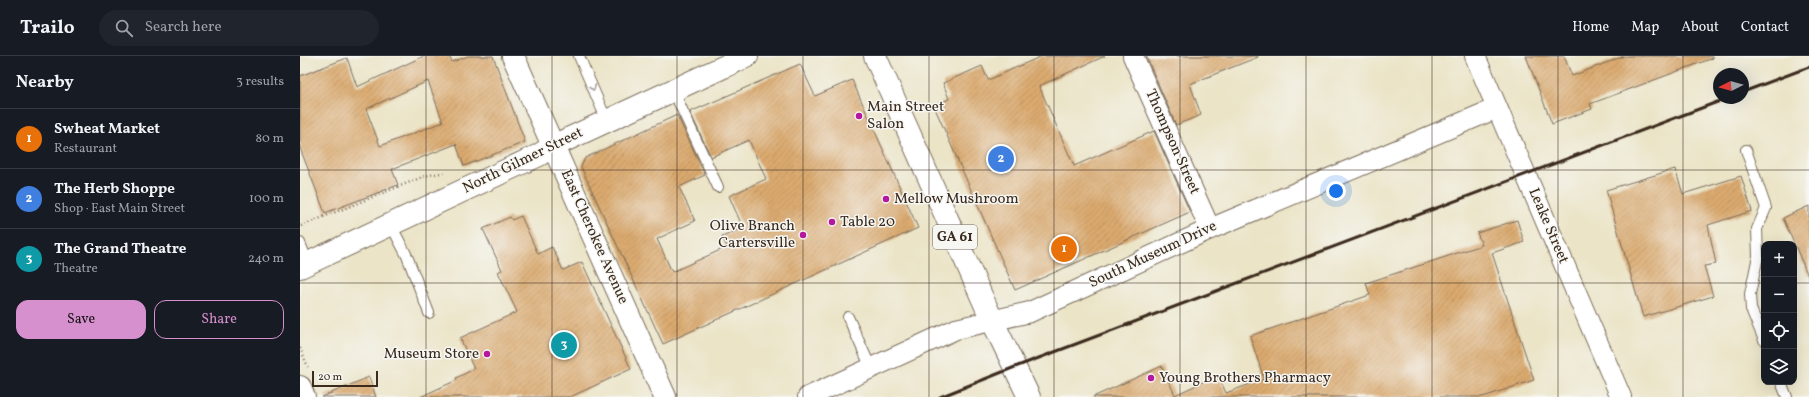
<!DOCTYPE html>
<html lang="en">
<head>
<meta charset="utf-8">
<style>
	body { margin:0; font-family:Vollkorn,serif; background:#20242c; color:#f1f3f6 }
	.controls { position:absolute; right:12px; bottom:12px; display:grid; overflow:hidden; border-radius:8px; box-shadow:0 4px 16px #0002 }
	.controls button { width:36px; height:36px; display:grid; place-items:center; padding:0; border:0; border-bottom:1px solid #363941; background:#171b24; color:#f1f3f6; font:20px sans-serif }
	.compass { position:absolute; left:1413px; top:12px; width:36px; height:36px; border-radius:50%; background:#171b24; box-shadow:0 4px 16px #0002; rotate:264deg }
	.scale { position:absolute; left:12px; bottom:10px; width:66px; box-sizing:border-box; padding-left:4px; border:2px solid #3b2a1e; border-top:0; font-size:11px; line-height:14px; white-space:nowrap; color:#3b2a1e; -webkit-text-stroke:3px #f6f6f2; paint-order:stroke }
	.you { position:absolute; left:1036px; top:135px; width:14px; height:14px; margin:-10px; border:3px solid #fff; border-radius:50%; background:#1a73e8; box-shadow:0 0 0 6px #1a73e833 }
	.badge { display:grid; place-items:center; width:26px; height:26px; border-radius:50%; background:#d690ce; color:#fff; font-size:13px; font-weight:700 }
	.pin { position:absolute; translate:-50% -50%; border:2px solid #fff; box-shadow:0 1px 4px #0006 }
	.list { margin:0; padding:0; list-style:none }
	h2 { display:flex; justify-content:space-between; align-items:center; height:52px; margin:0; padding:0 16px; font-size:17px }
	h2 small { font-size:13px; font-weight:400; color:#9ea1a6 }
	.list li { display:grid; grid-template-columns:26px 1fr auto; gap:12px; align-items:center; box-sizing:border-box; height:60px; padding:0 16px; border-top:1px solid #363941 }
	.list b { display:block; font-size:15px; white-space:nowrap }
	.list p { margin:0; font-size:13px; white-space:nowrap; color:#9ea1a6 }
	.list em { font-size:13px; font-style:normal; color:#9ea1a6 }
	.actions { display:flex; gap:8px; padding:12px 16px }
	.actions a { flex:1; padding:9px 0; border:1px solid #d690ce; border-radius:12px; text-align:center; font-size:14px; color:#d690ce }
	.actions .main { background:#d690ce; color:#111 }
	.icon { flex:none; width:22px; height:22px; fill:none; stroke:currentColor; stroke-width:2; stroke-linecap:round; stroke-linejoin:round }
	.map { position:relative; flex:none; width:1509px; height:341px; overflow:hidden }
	header { display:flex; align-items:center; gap:24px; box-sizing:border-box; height:56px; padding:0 20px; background:#171b24; border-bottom:1px solid #363941 }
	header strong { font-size:19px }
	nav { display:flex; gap:22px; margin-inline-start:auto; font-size:14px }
	.search { width:280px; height:36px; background:#20242c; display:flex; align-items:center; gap:10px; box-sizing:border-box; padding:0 14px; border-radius:22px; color:#9ea1a6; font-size:15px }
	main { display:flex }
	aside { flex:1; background:#171b24 }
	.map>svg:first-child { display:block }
	.building { fill:url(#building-hatch); fill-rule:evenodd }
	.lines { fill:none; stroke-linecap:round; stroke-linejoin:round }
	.service-casing { stroke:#796b59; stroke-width:12 }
	.minor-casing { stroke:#796b59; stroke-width:22 }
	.tertiary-casing { stroke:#796b59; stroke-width:24 }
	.secondary-casing { stroke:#796b59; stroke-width:24 }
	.primary-casing { stroke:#796b59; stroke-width:24 }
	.path { stroke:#796b59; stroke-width:2.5; stroke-dasharray:1 3; stroke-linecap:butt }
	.service { stroke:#fff; stroke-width:10 }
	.minor { stroke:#fff; stroke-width:20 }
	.tertiary { stroke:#fff; stroke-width:22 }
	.secondary { stroke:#fff; stroke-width:22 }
	.primary { stroke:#fff; stroke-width:22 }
	.rail { stroke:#3b2a1e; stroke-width:3 }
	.oneway { stroke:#a79f9a }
	.grid { fill:none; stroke:#3b2a1e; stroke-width:1; stroke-opacity:0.55 }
	.poi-dot { fill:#b5179e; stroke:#f6f6f2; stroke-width:1.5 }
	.labels { text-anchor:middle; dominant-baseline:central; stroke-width:3; stroke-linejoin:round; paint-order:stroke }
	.shield { fill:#f6f6f2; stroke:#73675e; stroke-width:1 }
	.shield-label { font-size:14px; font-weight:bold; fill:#3b2a1e }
	.poi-label { font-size:15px; fill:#3b2a1e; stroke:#f6f6f2; text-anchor:start }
	.street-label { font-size:15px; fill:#3b2a1e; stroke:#f6f6f2 }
</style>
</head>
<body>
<header>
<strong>Trailo</strong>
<div class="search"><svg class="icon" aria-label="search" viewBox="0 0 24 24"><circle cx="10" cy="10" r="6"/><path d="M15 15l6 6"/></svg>Search here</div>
<nav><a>Home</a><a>Map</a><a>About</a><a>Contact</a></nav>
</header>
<main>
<aside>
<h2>Nearby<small>3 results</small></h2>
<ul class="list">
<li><span class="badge" style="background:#e8710a">1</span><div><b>Swheat Market</b><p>Restaurant</p></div><em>80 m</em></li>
<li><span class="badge" style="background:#3f7fe0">2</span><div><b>The Herb Shoppe</b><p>Shop · East Main Street</p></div><em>100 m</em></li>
<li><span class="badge" style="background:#0f9aa8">3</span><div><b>The Grand Theatre</b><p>Theatre</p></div><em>240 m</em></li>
</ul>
<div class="actions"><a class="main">Save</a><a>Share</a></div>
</aside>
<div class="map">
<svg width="1509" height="341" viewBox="0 0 1509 341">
	<defs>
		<pattern id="building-hatch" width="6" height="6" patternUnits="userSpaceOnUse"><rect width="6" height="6" fill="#dbaa6f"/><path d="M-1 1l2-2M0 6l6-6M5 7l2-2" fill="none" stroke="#b38b5b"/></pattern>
	</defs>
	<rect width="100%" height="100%" fill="#f6f6f2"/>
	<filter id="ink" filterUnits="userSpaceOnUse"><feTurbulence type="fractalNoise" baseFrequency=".025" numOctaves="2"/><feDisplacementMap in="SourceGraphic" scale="8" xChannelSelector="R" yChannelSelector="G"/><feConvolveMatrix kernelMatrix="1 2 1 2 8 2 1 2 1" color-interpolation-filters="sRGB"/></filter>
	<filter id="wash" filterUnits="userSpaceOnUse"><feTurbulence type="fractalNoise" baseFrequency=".012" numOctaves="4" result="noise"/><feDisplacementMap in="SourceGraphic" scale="16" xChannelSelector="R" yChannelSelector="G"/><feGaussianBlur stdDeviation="0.9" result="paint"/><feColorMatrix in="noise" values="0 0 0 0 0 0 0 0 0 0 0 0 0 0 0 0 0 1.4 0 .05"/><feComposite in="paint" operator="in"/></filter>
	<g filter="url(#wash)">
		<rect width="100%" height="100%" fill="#ebe4c7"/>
		<g id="blocks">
			<g class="building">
				<path d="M124,0H149L152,6L168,0H193L225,86L164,110L156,88L92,113L98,129L25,157L0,92V20L47,2L57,31ZM128,25L143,66L80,90L66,53Z"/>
				<path d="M742,0H805L739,30L774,110L854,75L890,156L715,234L634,50L649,43L643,27L682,10L688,24Z"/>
				<path d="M846,0H958V1L890,28L901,59L876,69Z"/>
				<path d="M1226,0H1264L1272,20L1324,0H1413V2L1290,48L1292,53L1252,68Z"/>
				<path d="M500,8L515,40L552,24L618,172L363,288L281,111L285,102L377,59L405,119L379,131L395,165L357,183L372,216L427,191L422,181L443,172L429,140L466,123L449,84L411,101L390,56Z"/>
				<path d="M1375,113L1383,138L1441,120L1452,155L1408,169L1416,208L1404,210L1413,240L1343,261L1306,134Z"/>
				<path d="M1509,150V222L1483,162Z"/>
				<path d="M221,160L238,198L252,191L263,214L282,206L331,313L270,341H120L157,324L156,322L174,313L160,282L217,256L198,216L202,214L183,173L210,161L212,164Z"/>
				<path d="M1217,164L1224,186L1192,197L1234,324L1183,341H793L862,310L875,339L918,319L926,337L964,323L950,280L1070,239L1066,227L1182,189L1177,177Z"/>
				<path d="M69,321L76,341H22Z"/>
			</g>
		</g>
	</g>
	<g filter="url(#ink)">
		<use href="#blocks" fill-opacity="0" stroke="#796b59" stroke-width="1"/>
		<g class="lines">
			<defs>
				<g id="service">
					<path d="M279,0L307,65"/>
					<path d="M373,34L418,131"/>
					<path d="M1446,94L1466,152L1457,173L1458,200L1450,238L1451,253L1464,284"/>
					<path d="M91,169L107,200L129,257"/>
					<path d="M0,187L8,207"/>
					<path d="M548,261L571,312"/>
					<path d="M1481,326L1487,341"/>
				</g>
				<g id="minor">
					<path d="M833,0L910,173"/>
					<path d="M1175,0L1321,341"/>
					<path d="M508,341L656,273L730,256L910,173L1197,52"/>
				</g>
				<g id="tertiary">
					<path d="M213,0L365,341"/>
					<path d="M0,211L239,99L253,90L447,0"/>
				</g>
				<path id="secondary" d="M0,331L4,341"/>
				<path id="primary" d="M575,0L692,264L729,341"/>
			</defs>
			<use href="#service" class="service-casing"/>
			<use href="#minor" class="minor-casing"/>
			<use href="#tertiary" class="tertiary-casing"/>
			<use href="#secondary" class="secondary-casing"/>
			<use href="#primary" class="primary-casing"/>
			<g class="path">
				<path d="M1,170L125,120L146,116"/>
				<path d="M0,292L8,311"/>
			</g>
			<use href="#service" class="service"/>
			<use href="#minor" class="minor"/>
			<use href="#tertiary" class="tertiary"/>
			<use href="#secondary" class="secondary"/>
			<use href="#primary" class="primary"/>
			<g class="rail">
				<path d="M1443,36L1509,11"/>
				<path d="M640,341L715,311L1428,42"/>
			</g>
		</g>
		<defs><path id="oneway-chevron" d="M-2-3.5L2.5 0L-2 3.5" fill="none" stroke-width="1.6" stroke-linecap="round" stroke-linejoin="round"/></defs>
		<use class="oneway" href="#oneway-chevron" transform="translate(293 32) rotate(67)"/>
	</g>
	<path class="grid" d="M126,0V341M252,0V341M377,0V341M503,0V341M629,0V341M754,0V341M880,0V341M1006,0V341M1132,0V341M1258,0V341M1383,0V341M0,114H1509M0,227H1464M1494,227H1509"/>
	<g class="poi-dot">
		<circle cx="559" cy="60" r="4"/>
		<circle cx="586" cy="143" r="4"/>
		<circle cx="532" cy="166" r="4"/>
		<circle cx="503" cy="179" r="4"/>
		<circle cx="187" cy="298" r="4"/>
		<circle cx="851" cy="322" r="4"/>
	</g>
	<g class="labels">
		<rect class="shield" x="633" y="169" width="44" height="24" rx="3"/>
		<g class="shield-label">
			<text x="655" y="181">GA 61</text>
		</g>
		<g class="poi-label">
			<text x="567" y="51">Main Street<tspan x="567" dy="17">Salon</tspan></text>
			<text x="594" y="143">Mellow Mushroom</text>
			<text x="540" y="166">Table 20</text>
			<text x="495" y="170" text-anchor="end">Olive Branch<tspan x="495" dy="17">Cartersville</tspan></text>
			<text x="179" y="298" text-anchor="end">Museum Store</text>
			<text x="859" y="322">Young Brothers Pharmacy</text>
		</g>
		<g class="street-label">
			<text transform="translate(872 86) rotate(66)">Thompson Street</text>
			<text transform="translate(223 105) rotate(-26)">North Gilmer Street</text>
			<text transform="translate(1248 170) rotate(67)">Leake Street</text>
			<text transform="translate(294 181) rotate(66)">East Cherokee Avenue</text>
			<text transform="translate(853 199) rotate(-25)">South Museum Drive</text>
		</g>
	</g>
</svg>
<div class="controls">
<button>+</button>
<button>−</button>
<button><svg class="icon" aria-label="locate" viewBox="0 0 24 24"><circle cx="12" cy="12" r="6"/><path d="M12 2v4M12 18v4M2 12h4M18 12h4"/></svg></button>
<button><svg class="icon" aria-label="layers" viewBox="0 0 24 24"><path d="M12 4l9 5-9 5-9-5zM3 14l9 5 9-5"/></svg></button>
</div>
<svg class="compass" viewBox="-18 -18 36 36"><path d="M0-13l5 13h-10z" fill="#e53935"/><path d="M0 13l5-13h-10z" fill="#9ea1a6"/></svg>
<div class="scale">20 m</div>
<div class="you"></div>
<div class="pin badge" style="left:764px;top:193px;background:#e8710a">1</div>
<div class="pin badge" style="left:701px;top:103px;background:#3f7fe0">2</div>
<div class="pin badge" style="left:264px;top:289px;background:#0f9aa8">3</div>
</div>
</main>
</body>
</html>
